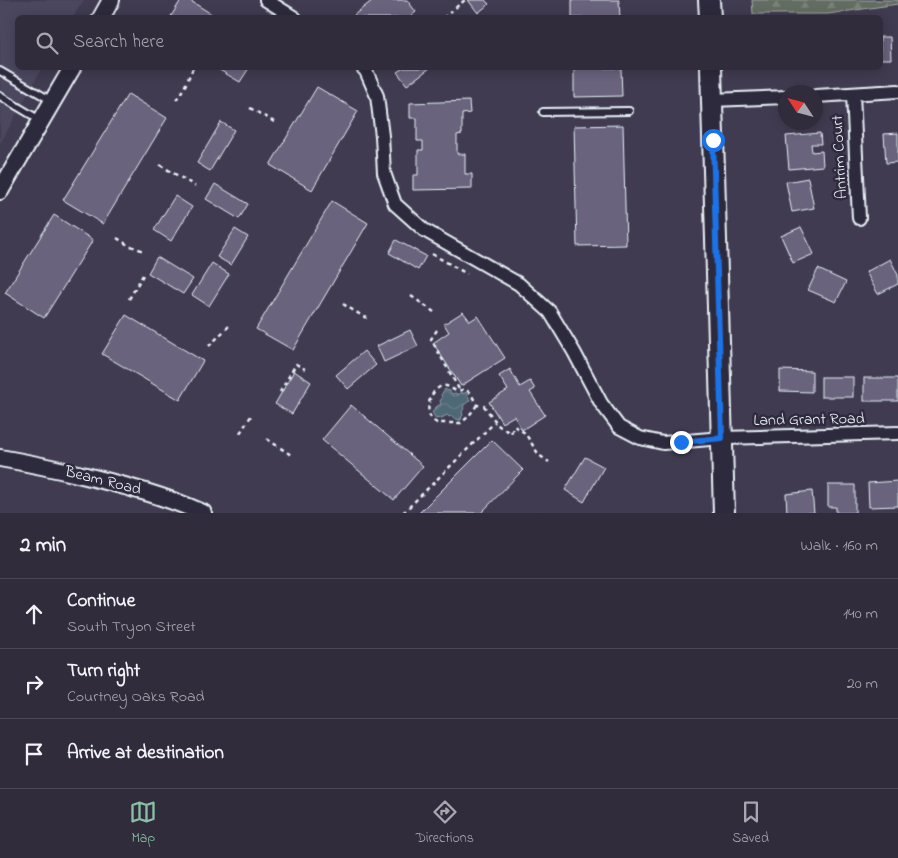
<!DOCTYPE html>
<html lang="en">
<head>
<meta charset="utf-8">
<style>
	body { margin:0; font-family:"Indie Flower",sans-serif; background:#383443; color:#f1f3f6 }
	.compass { position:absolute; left:778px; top:85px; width:45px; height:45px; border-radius:50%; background:#302c3c; box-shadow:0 2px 12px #0003; rotate:306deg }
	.stop { position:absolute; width:15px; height:15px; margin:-11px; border:4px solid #1a73e8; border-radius:50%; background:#fff }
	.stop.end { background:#1a73e8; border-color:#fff; box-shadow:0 1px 5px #0008 }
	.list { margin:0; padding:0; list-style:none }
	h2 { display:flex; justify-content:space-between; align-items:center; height:65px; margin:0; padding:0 20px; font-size:21px }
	h2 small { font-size:16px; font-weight:400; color:#a8a7af }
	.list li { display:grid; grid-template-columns:32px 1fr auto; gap:15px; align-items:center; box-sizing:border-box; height:70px; padding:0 20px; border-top:1px solid #4b4856 }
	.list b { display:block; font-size:19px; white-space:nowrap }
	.list p { margin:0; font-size:16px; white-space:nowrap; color:#a8a7af }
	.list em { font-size:16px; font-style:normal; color:#a8a7af }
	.icon { flex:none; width:28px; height:28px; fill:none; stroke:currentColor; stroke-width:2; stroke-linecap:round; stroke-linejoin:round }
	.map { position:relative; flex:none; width:898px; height:513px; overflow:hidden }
	.search { position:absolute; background:#302c3c; box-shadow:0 2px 12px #0003; left:15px; right:15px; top:15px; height:55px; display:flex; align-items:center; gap:12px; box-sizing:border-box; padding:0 18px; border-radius:8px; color:#a8a7af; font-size:19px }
	.sheet { height:275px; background:#302c3c }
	nav { display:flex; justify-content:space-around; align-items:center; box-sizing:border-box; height:70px; border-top:1px solid #4b4856; background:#302c3c; font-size:14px; color:#a8a7af }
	nav a { display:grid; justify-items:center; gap:2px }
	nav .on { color:#8abfa5 }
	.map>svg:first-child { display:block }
	.built { fill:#4c475e }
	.forest { fill:url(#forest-firs); stroke:#a6aeac }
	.water { fill:url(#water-waves); stroke:#8c9eaa }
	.building { fill:#69647e; stroke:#e8f1f8 }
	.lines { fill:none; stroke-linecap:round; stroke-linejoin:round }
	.service-casing { stroke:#e8f1f8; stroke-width:10 }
	.minor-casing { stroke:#e8f1f8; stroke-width:16 }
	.tertiary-casing { stroke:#e8f1f8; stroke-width:20 }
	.primary-casing { stroke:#e8f1f8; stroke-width:24 }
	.path { stroke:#e8f1f8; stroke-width:2.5; stroke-dasharray:4 4; stroke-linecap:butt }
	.service { stroke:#2f2a3d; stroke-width:6 }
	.minor { stroke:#2f2a3d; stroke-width:12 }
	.tertiary { stroke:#2f2a3d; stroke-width:16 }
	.primary { stroke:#2f2a3d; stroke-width:20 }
	.route { stroke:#1a73e8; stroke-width:6 }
	.labels { text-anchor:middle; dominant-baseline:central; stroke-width:5; stroke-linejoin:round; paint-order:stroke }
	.street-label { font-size:16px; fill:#e8f1f8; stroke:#2f2a3d }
</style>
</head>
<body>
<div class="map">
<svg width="898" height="513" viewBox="0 0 898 513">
	<defs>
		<pattern id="forest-firs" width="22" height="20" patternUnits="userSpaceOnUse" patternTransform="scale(1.25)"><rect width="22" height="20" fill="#646c60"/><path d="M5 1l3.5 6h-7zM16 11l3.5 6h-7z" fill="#7a8178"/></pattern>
		<pattern id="water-waves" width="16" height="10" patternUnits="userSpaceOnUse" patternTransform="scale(1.25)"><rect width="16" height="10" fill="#4e6776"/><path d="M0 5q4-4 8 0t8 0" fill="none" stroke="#687d8a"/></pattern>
	</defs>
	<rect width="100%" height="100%" fill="#403b50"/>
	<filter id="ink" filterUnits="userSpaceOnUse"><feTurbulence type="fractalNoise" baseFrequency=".02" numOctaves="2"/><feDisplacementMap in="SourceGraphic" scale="10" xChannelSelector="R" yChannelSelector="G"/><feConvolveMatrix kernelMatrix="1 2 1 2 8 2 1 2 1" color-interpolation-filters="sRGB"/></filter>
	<g filter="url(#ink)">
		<path class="built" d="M0,0H84L73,17L18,18V68H42L0,144Z"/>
		<path class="forest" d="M752,0H898V4L828,14H753Z"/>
		<path class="water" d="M445,389L448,391L449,390L452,394L456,393L457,395L462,392L463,394L466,392L470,400L463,406L464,408L462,412L463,415L462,416L461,420H459L457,419H455L452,416L449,417L447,415L440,419L438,417L436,419L432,412L435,410L434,408L441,404L440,401L442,398L441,395Z"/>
		<g class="building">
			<path d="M181,0H189L218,18H170Z"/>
			<path d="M373,0H407L416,12L412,15L414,18H356L354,15Z"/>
			<path d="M468,0H485L489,4L478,13Z"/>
			<path d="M572,0H619L620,18H572Z"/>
			<path d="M880,37H890L891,59H880Z"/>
			<path d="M216,68H249L240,82Z"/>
			<path d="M401,68H430L407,85L397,72L402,69Z"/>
			<path d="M574,68H621L622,96L574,97Z"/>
			<path d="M317,87L358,111L312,190L270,165Z"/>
			<path d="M128,94L167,118L103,224L63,200Z"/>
			<path d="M469,101L470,113L462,114V134L457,135V154H465V174H472V189L413,190V175H418V150H423V141H417V118H410V103Z"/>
			<path d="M221,122L234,130L210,171L197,163Z"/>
			<path d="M623,125L626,245L577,246L574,126Z"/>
			<path d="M820,133L821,144H811L812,152L822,151L823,166L789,169L786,136Z"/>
			<path d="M898,133V162L886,163L884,134Z"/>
			<path d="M808,178L814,208L792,212L786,182Z"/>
			<path d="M215,184L248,204L239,219L206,199Z"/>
			<path d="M175,196L192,207L171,241L154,230Z"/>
			<path d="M332,201L368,223L293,350L256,329Z"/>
			<path d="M54,215L93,240L44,318L5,293Z"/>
			<path d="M801,227L814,254L793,263L781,236Z"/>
			<path d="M235,229L248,237L231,265L217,257Z"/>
			<path d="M396,240L426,256L418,270L389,253Z"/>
			<path d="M157,257L193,279L183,294L148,273Z"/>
			<path d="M890,259L898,275V284L878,294L866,272Z"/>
			<path d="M212,263L229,274L209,306L192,295Z"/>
			<path d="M818,269L846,282L836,302L808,290Z"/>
			<path d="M463,312L470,321L478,316L505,358L461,386L433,343L449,332L444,324Z"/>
			<path d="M126,315L203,361L180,400L102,354Z"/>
			<path d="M410,330L418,346L384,362L377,346Z"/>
			<path d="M364,351L376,365L348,389L336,375Z"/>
			<path d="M510,369L520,387L530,381L535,389L530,392L545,415L522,430L514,416L502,423L489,402L508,390L499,376Z"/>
			<path d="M780,370L812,371V392L780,391Z"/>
			<path d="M294,371L311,382L292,414L275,404Z"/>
			<rect x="821" y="377" width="32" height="20"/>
			<rect x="864" y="378" width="34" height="23"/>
			<path d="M351,405L423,466L394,500L322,440Z"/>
			<path d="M492,440L523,470L481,513H419Z"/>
			<path d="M585,457L604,467L584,502L565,490Z"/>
			<path d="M898,481V506L869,507L868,483Z"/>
			<path d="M828,485H855V513H836V507H828Z"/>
			<path d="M812,491L814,513H787L786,494Z"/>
		</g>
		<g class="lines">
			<defs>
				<g id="service">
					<path d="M0,71L52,101"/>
					<path d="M0,96L40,120"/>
					<path d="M543,112L629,111"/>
				</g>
				<g id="minor">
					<path d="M266,0L295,18"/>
					<path d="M363,68L366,71L377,96L382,136L384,173L395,204L424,230L519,284L550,312L574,352L601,403L619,427L640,438L663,443L722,438L898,433"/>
					<path d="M853,94L859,218"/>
					<path d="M816,96L898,91"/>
					<path d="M712,100L786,97"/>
				</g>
				<g id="tertiary">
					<path d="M101,18L111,0"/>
					<path d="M0,191L72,68"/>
					<path d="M0,458C29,463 57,469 86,476C126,486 165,496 203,513"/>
				</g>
				<g id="primary">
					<path d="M709,0L710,18"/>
					<path d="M711,68L724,513"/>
				</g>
			</defs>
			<use href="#service" class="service-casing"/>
			<use href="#minor" class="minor-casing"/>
			<use href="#tertiary" class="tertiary-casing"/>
			<use href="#primary" class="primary-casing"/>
			<g class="path">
				<path d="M443,18L465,0"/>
				<path d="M176,100L184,88L193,68"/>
				<path d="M250,108L276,123"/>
				<path d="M160,165L195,186"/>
				<path d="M117,238L128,245L144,251"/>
				<path d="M432,254L467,274"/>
				<path d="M411,296L437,314"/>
				<path d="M129,299L143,275"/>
				<path d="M343,304L364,317L369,318"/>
				<path d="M437,330L431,339L460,391"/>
				<path d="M209,346L229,326"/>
				<path d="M280,392L296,364L305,369"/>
				<path d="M477,405L468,417L461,423H437C421,415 430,388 443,386C449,385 452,390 457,391C460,391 462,389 465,390C470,390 474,400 477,405L484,406L499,426L511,433L514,426L525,433L539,455L549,462"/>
				<path d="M240,433L251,416"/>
				<path d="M267,439L291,455"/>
				<path d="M537,512L538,513"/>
				<path d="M403,513L495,422"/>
			</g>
			<use href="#service" class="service"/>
			<use href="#minor" class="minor"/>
			<use href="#tertiary" class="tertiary"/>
			<use href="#primary" class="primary"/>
		</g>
	</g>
	<g class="lines" filter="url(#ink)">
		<path class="route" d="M681,442L722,438L713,140"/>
	</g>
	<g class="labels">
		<g class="street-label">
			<text transform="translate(840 157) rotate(-93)">Antrim Court</text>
			<text transform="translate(809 420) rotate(-1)">Land Grant Road</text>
			<text transform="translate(103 481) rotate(14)">Beam Road</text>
		</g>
	</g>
</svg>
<svg class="compass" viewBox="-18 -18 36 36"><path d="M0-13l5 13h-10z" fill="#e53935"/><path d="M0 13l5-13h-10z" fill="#a8a7af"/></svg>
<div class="stop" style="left:713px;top:140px"></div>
<div class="stop end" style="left:681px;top:442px"></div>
<div class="search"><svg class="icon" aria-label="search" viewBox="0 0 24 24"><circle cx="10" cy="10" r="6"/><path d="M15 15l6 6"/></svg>Search here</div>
</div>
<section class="sheet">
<h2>2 min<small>Walk · 160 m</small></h2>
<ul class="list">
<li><svg class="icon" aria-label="ahead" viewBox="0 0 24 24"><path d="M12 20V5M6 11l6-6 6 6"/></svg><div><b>Continue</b><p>South Tryon Street</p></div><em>140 m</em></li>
<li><svg class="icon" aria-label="right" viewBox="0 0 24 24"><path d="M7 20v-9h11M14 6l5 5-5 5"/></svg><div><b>Turn right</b><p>Courtney Oaks Road</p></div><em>20 m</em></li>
<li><svg class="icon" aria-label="arrive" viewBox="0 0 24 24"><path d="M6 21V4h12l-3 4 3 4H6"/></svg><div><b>Arrive at destination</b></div></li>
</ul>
</section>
<nav>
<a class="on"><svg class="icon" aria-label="map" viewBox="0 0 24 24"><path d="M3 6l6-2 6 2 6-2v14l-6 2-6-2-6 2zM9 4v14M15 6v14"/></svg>Map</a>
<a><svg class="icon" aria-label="directions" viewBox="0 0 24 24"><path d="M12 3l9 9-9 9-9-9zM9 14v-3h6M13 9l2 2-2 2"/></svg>Directions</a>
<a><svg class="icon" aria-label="saved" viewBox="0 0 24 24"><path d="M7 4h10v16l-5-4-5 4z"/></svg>Saved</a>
</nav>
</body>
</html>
